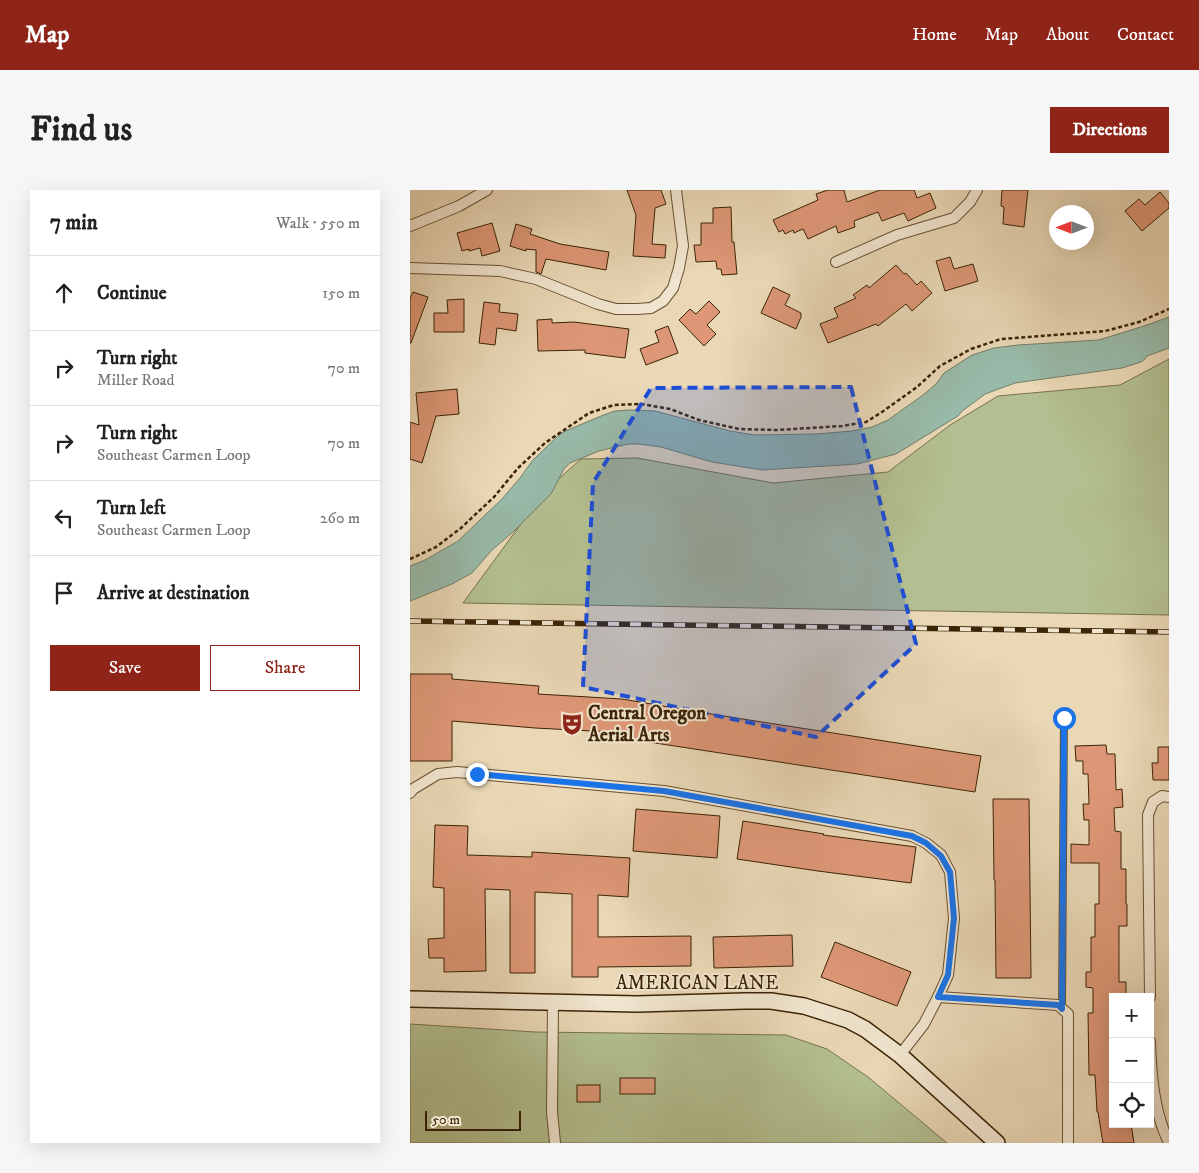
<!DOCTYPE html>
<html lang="en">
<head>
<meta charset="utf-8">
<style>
	body { margin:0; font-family:"IM FELL DW Pica",serif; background:#f6f6f6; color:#222 }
	.controls { position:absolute; right:15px; bottom:15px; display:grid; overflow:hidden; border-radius:0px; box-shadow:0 5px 20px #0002 }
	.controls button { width:45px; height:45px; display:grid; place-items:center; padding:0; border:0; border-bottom:1px solid #e0e0e0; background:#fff; color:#222; font:25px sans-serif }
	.compass { position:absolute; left:639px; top:15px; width:45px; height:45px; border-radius:50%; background:#fff; box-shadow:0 5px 20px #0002; rotate:270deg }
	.scale { position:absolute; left:15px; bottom:12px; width:96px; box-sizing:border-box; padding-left:5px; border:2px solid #3c2406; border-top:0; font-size:14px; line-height:18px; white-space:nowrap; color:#3c2406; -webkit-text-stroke:4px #f1e5cf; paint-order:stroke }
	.stop { position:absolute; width:15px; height:15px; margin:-11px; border:4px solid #1a73e8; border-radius:50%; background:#fff }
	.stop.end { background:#1a73e8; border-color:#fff; box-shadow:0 1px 5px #0008 }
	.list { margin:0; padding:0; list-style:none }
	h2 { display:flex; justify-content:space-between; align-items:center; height:65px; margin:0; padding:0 20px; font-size:21px }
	h2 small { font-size:16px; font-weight:400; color:#767676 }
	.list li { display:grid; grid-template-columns:32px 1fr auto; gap:15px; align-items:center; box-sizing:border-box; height:75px; padding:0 20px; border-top:1px solid #e0e0e0 }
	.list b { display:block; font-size:19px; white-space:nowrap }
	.list p { margin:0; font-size:16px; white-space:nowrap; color:#767676 }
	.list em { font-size:16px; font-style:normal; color:#767676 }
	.actions { display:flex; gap:10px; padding:15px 20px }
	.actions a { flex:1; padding:11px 0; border:1px solid #8f2418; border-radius:0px; text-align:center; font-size:18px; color:#8f2418 }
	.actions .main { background:#8f2418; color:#fff }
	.icon { flex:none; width:28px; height:28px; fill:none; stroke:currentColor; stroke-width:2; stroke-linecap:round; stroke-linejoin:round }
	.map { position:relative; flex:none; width:759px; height:953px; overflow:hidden; border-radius:0px }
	header { display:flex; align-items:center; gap:30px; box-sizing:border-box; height:70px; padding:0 25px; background:#8f2418; color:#fff }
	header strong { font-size:24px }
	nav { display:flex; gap:28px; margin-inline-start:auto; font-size:18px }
	.intro { display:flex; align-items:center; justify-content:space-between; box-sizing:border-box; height:120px; padding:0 30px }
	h1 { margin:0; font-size:35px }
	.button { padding:12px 22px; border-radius:0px; background:#8f2418; color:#fff; font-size:18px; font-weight:700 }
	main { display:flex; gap:30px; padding:0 30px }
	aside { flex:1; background:#fff; border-radius:0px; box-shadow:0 5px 20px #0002 }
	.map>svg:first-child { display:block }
	.green { fill:#b3bf90; stroke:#78724b }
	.water { fill:#98baa9; stroke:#737e68 }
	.building { fill:#dd9776; stroke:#3c2406 }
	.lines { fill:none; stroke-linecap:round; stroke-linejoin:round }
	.lane-casing { stroke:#675132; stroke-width:8 }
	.street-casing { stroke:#675132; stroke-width:12 }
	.secondary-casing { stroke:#3c2406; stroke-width:18 }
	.path { stroke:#3c2406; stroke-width:2.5; stroke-dasharray:4 2.5; stroke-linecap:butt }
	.lane { stroke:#f1e5cf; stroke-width:5 }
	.street { stroke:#f1e5cf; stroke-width:10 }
	.secondary { stroke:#f1e5cf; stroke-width:15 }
	.rail-casing { stroke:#3c2406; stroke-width:5.5 }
	.rail { stroke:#f1e5cf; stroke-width:4; stroke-dasharray:11; stroke-linecap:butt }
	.route { stroke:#1a73e8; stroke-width:6 }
	.marked { fill:#1d4ed8; fill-opacity:0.2; stroke:#1d4ed8; stroke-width:4; stroke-dasharray:10 6; stroke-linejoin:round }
	.labels { text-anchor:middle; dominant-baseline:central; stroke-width:4; stroke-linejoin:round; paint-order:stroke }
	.poi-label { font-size:19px; font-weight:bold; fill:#3c2406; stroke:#f1e5cf; text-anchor:start }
	.street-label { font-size:19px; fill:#3c2406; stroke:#f1e5cf }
</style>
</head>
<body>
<header>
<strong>Map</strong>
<nav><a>Home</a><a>Map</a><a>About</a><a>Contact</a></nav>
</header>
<div class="intro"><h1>Find us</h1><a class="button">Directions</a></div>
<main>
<aside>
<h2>7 min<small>Walk · 550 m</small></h2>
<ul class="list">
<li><svg class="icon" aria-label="ahead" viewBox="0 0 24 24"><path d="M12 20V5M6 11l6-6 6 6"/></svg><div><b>Continue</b></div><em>150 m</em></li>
<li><svg class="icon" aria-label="right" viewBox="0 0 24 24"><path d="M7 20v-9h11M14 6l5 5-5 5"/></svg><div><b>Turn right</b><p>Miller Road</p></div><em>70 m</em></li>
<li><svg class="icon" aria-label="right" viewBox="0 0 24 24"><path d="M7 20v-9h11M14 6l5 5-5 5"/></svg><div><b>Turn right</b><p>Southeast Carmen Loop</p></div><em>70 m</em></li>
<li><svg class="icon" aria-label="left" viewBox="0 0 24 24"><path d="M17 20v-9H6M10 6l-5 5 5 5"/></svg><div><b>Turn left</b><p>Southeast Carmen Loop</p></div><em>260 m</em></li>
<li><svg class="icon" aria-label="arrive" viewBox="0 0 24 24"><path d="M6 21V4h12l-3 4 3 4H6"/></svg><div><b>Arrive at destination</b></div></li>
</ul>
<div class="actions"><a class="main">Save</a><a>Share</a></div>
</aside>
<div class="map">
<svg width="759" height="953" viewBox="0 0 759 953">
	<rect width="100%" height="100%" fill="#e9d7b5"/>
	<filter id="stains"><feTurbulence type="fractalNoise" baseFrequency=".004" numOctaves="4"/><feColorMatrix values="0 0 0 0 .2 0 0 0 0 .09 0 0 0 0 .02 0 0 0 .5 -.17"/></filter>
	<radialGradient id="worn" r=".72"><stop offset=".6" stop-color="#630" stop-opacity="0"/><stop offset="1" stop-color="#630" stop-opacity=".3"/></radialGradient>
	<g class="green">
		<path d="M759,169V425L53,413L135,301L171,269L227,268L363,293L478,282L540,235L588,206L710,195Z"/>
		<path d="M0,834L125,842L376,845L417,859L458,887L537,953H0Z"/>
	</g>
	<path class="water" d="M759,127V158L737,166L735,169L731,172L712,178L605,193L575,204L551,222L548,226L486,264L447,274L352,280L302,272L251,257L229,254H218L189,261L160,273L154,279L141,304L103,342L82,360L62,383L42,394L0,411V376L15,370L48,351L92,309L110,288L123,270L151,243L191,226L205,221L219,220L245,221L320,241L345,245L406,244L442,241L462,237L478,230L513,205L526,194L534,183L562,165L584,158L608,155L689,150L734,136Z"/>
	<g class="building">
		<path d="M217,0H251L256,14L245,18L242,54L256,55L255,68L223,66L226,25Z"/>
		<path d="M418,0H434L437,12L470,0H504L507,8L520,3L526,18L498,31L494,23L472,31L468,22L444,31L445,37L428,43L426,36L398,49L393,39L384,43L383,40L375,44L373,40L369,42L363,30L408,10L406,4Z"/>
		<path d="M592,0H618L614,37L593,34L594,17L591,16Z"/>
		<path d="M750,2L759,13V18L732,41L715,21L729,9L735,15Z"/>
		<path d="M321,17L322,52H324L327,84L312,85L311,79H307L306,71L286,72L284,55H291V33H303V18Z"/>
		<path d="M82,33L90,61L72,66L70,58L59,61V59L52,61L47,43Z"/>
		<path d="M106,34L122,39L120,44L150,54L199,62L196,80L136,69L131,84L126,82V60L116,59V61L100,56Z"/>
		<path d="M540,67L544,79L563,74L568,91L535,101L526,71Z"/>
		<path d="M486,75L494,84L496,83L507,95L511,91L522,103L502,121L496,114L468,136L466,134L418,153L410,134L428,127L424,118L446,108L443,105L457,95L459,98Z"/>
		<path d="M363,97L380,105L375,115L391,123V127L386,139L351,123Z"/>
		<path d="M3,102L18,107L1,153H0V108Z"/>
		<path d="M54,109V142H24V123H38L37,110Z"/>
		<path d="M299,111L310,122L297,135L306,144L294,156L269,130L280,119L286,124Z"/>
		<path d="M74,112L90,114L89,122L108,124L106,141L87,138L85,155L69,153Z"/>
		<path d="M142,129V133L164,132L219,139L215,168L175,163V160L128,161L127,130Z"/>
		<path d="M258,136L268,163L236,175L230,159L249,152L245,141Z"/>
		<path d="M47,199L49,224L26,226L12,273L0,269V232L9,235L6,203Z"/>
		<path d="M0,484H42V489L129,496L128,504L212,509L307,525L571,566L565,602L219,549L220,543L125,538L42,531V571H0Z"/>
		<path d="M696,555L697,564H705L706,600L712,599L713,617L704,618L705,641L711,642V679H716V714H717V736H709V792H716V807H703V934H721L724,953H693L688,922H687L685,885H679L678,823H683V798L676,797V782H681V747H685V714H689V673H661V654L679,655V630H674L673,614H679L678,584H673V571H666L665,556Z"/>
		<path d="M748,557H759V590H743L742,573H748Z"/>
		<path d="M583,609H619L621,788H586L585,690H584Z"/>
		<path d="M226,619L310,626L307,668L223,661Z"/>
		<path d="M333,631L414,644L413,645L506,657L501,693L408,681L327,669Z"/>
		<path d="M25,635L58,636L57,665L122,667V662L220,668L218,707L188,705V747L281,746V776L188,777V787H162V704L125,702V783H100V700L75,699L76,781L34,782V768H19L18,749L34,748V698L23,697Z"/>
		<path d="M382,745L383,776L304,778L303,747Z"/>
		<path d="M425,752L501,782L487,816L411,787Z"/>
		<rect x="210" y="888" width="35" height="16"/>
		<rect x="167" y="895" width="23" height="17"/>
	</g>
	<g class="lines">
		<defs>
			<path id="lane" d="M652,818L654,528"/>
			<g id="street">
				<path d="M0,36L49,16L77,0"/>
				<path d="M426,72L487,45L544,28L560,12L567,0"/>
				<path d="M0,78L90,81L126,89L188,114L206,119H227L241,118L253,111L263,98L269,78L273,56L266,0"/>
				<path d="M0,603L3,599L28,584L47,582L254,601L502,646L516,653L531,665L540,682L544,728L538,785L528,807L514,834L490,865"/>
				<path d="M528,807L648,815L658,824V953"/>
				<path d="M740,807L738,625L743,612L752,606L759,607"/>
				<path d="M143,812L142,922L145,953"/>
				<path d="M740,851C741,885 744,922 759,953"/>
			</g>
			<path id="secondary" d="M0,809L227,814L335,811H361L394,816L438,830L455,839L490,865L587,953"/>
		</defs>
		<use href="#lane" class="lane-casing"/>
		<use href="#street" class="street-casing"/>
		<use href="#secondary" class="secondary-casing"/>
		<path class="path" d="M0,369L26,357L51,338L84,307L108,278L135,253L179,223L204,215L231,214L260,219L289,230L329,239L367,240L432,236L456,232L472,222L507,197L530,176L561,159L591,149L695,141L729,132L759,119"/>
		<use href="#lane" class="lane"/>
		<use href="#street" class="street"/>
		<use href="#secondary" class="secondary"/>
		<defs>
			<path id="rail" d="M0,431L759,442"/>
		</defs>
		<use href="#rail" class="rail-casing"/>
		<use href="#rail" class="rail"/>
	</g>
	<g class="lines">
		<path class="route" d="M67,584L254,601L502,646L516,653L531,666L540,682L544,728L538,785L528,807L648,815L652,819L654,528"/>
	</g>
	<path class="marked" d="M441,197L506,454L406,547L173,497L183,293L241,198Z"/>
	<defs>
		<symbol id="theatre-bare" viewBox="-9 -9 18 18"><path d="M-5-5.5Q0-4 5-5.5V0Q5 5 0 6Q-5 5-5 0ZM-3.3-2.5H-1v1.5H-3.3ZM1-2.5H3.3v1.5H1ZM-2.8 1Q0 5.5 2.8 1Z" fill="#8f2418" stroke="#f1e5cf" stroke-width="2.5" paint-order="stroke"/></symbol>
	</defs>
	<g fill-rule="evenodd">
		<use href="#theatre-bare" x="146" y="518" width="32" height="32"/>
	</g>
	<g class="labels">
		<g class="poi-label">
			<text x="178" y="523">Central Oregon<tspan x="178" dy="22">Aerial Arts</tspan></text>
		</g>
		<g class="street-label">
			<text x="287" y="793">AMERICAN LANE</text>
		</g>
	</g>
	<rect width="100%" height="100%" filter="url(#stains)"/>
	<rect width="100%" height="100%" fill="url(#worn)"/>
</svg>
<div class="controls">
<button>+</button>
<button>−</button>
<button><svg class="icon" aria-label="locate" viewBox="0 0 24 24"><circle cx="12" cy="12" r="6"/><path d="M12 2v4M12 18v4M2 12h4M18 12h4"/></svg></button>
</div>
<svg class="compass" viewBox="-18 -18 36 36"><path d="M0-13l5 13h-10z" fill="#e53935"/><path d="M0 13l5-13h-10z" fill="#767676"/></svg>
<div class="scale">50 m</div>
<div class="stop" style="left:654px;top:528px"></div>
<div class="stop end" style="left:67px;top:584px"></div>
</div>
</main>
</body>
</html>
